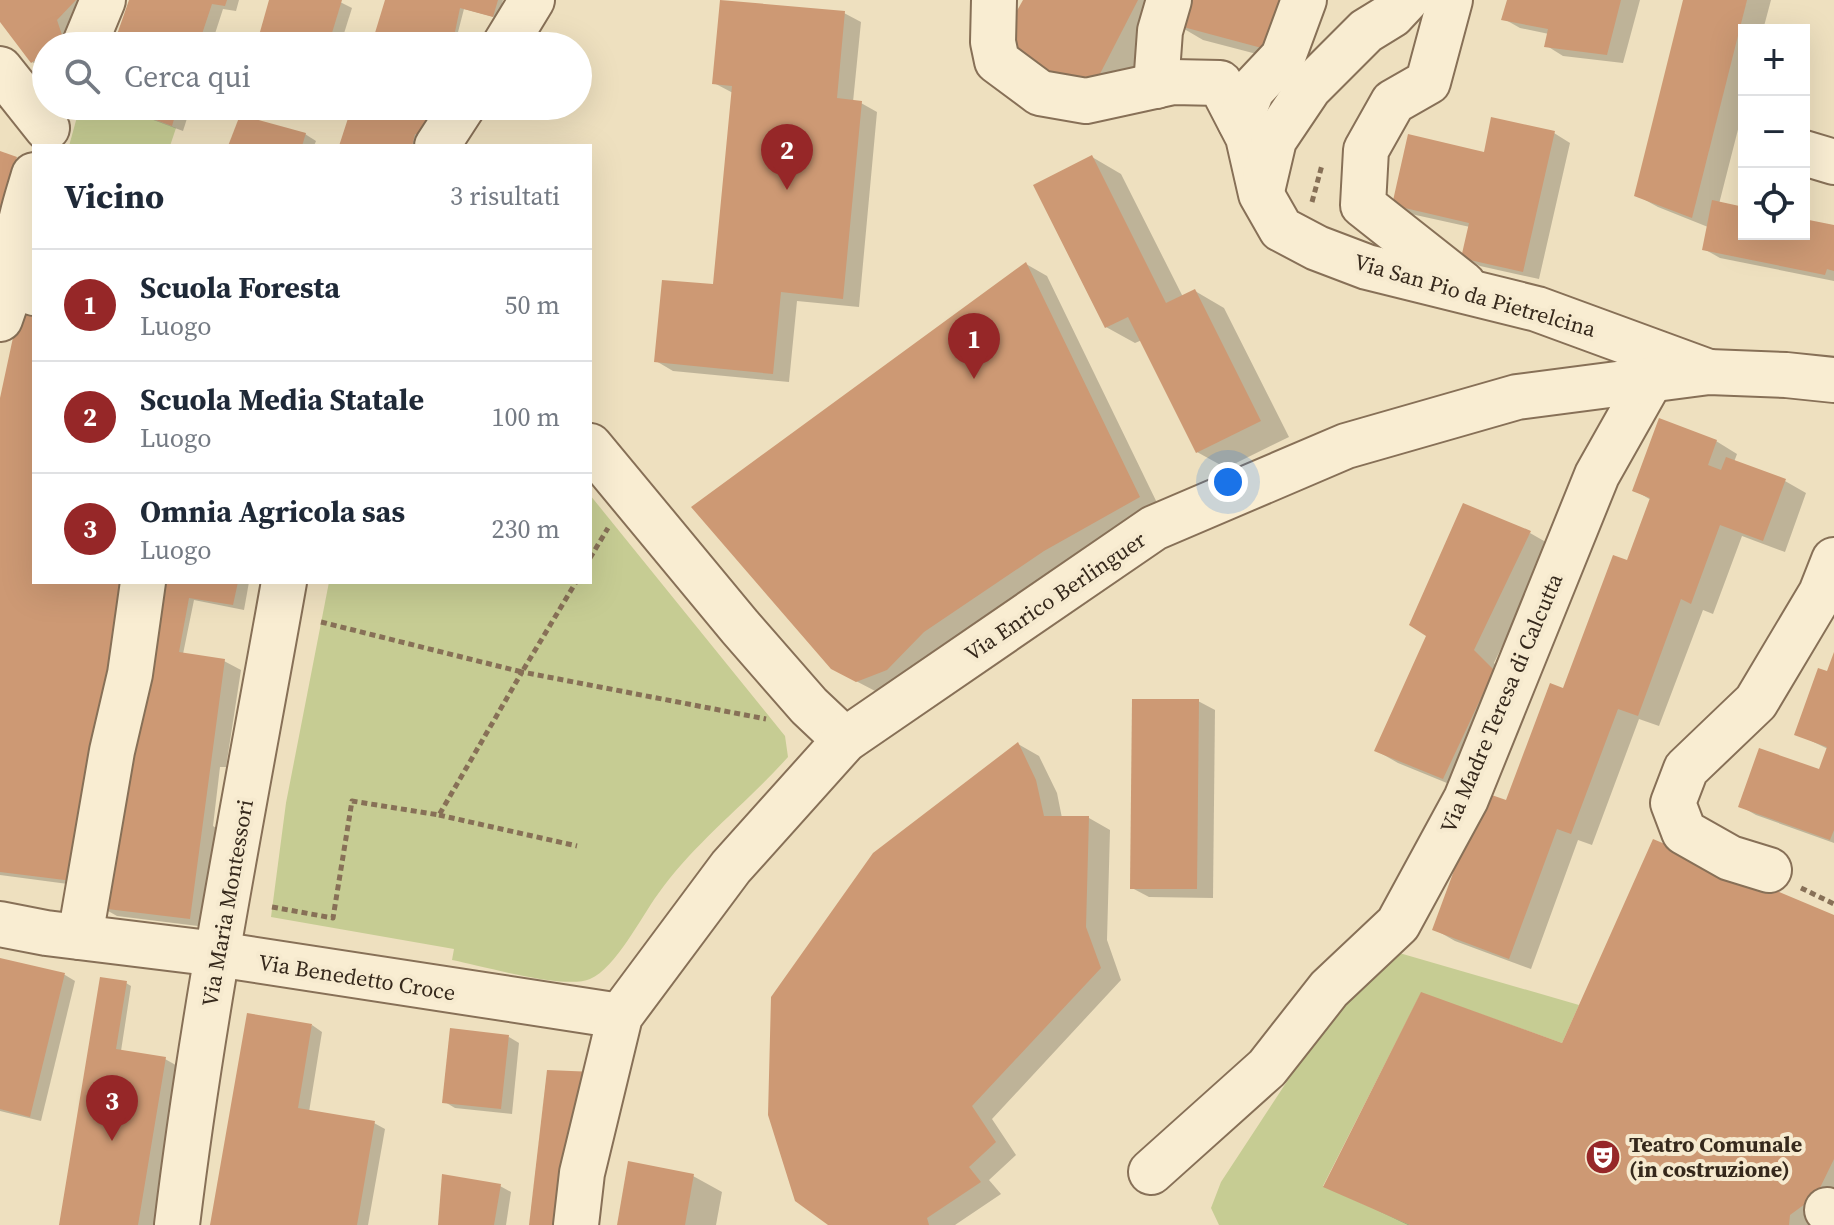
<!DOCTYPE html>
<html lang="it">
<head>
<meta charset="utf-8">
<style>
	body { margin:0; font-family:"Source Serif 4",serif; background:#f6f6f7; color:#1f2937 }
	.controls { position:absolute; right:24px; top:24px; display:grid; overflow:hidden; border-radius:0px; box-shadow:0 8px 32px #0002 }
	.controls button { width:72px; height:72px; display:grid; place-items:center; padding:0; border:0; border-bottom:2px solid #e0e1e3; background:#fff; color:#1f2937; font:40px sans-serif }
	.you { position:absolute; left:1228px; top:482px; width:28px; height:28px; margin:-20px; border:6px solid #fff; border-radius:50%; background:#1a73e8; box-shadow:0 0 0 12px #1a73e833 }
	.badge { display:grid; place-items:center; width:52px; height:52px; border-radius:50%; background:#962728; color:#fff; font-size:26px; font-weight:700 }
	.pin { position:absolute; translate:-50% -66px; filter:drop-shadow(0 2px 4px #0008) }
	.pin::after { content:''; position:absolute; top:42px; width:28px; height:24px; background:inherit; clip-path:polygon(0 0,100% 0,50% 100%) }
	.list { margin:0; padding:0; list-style:none }
	h2 { display:flex; justify-content:space-between; align-items:center; height:104px; margin:0; padding:0 32px; font-size:34px }
	h2 small { font-size:26px; font-weight:400; color:#747a83 }
	.list li { display:grid; grid-template-columns:52px 1fr auto; gap:24px; align-items:center; box-sizing:border-box; height:112px; padding:0 32px; border-top:2px solid #e0e1e3 }
	.list b { display:block; font-size:30px; white-space:nowrap }
	.list p { margin:0; font-size:26px; white-space:nowrap; color:#747a83 }
	.list em { font-size:26px; font-style:normal; color:#747a83 }
	.icon { flex:none; width:44px; height:44px; fill:none; stroke:currentColor; stroke-width:2; stroke-linecap:round; stroke-linejoin:round }
	.map { position:relative; flex:none; width:1834px; height:1225px; overflow:hidden }
	.search { position:absolute; background:#fff; box-shadow:0 8px 32px #0002; left:32px; top:32px; width:560px; height:88px; display:flex; align-items:center; gap:20px; box-sizing:border-box; padding:0 28px; border-radius:44px; color:#747a83; font-size:30px }
	.panel { position:absolute; background:#fff; box-shadow:0 8px 32px #0002; left:32px; top:144px; width:560px; height:440px; border-radius:0px }
	.map>svg:first-child { display:block }
	.green { fill:#c6cc93 }
	.shadow { fill:#0003 }
	.building { fill:#cd9974 }
	.lines { fill:none; stroke-linecap:round; stroke-linejoin:round }
	.minor-casing { stroke:#877057; stroke-width:48 }
	.path { stroke:#877057; stroke-width:5; stroke-dasharray:6 4; stroke-linecap:butt }
	.minor { stroke:#f9edd2; stroke-width:44 }
	.labels { text-anchor:middle; dominant-baseline:central; stroke-width:8; stroke-linejoin:round; paint-order:stroke }
	.street-label { font-size:22px; fill:#36291c; stroke:#f6eacf }
	.poi-label { font-size:22px; font-weight:bold; fill:#36291c; stroke:#f6eacf; text-anchor:start }
</style>
</head>
<body>
<div class="map">
<svg width="1834" height="1225" viewBox="0 0 1834 1225">
	<rect width="100%" height="100%" fill="#eee0bf"/>
	<g class="green">
		<path d="M80,106H117L176,128L170,146H69Z"/>
		<path d="M590,495L785,736L788,757C746,804 695,842 658,894C641,917 616,968 590,979C565,990 483,966 452,960L454,949L271,917L286,803L329,582H590Z"/>
		<path d="M1389,950L1579,1005L1562,1043L1421,993L1323,1186L1410,1225H1219L1211,1208L1221,1182L1328,1019Z"/>
	</g>
	<g class="shadow">
		<path d="M0,0H82L87,5L67,26L73,46H46V66L43,68L32,62L0,19Z"/>
		<path d="M131,0H239L236,11L223,9L211,46H116Z"/>
		<path d="M271,0H336L352,8L340,46H259Z"/>
		<path d="M387,0H503L498,18L464,9L458,32L470,39L469,46H373Z"/>
		<path d="M1026,0H1175L1115,116Z"/>
		<path d="M1181,0L1302,66L1203,40L1174,23Z"/>
		<path d="M1509,0H1640L1623,63L1563,56L1547,46L1549,34L1520,28L1504,19Z"/>
		<path d="M1685,0H1771L1763,30H1744V106L1719,204L1744,209V234H1804V221L1834,227V281L1720,258L1704,249L1708,227L1658,207L1636,195Z"/>
		<path d="M844,13L861,22L853,102L861,103L877,112L859,307L797,301L789,382L673,371L656,361L714,287L733,93L714,83Z"/>
		<path d="M116,106H191L183,131Z"/>
		<path d="M354,106H450L431,146H341Z"/>
		<path d="M1554,133L1570,143L1539,279L1480,266L1464,257L1470,227L1411,214L1394,204L1485,154Z"/>
		<path d="M305,134L316,141L314,146H230Z"/>
		<path d="M0,154L27,165L0,243Z"/>
		<path d="M1092,157L1121,174L1183,297L1195,291L1224,308L1289,437L1226,468L1197,452L1142,340L1135,343L1106,327Z"/>
		<path d="M1026,264L1047,276L1160,509L1065,562L945,644L908,681L879,693L854,680Z"/>
		<path d="M0,408L34,582L83,886L0,875Z"/>
		<path d="M1716,441L1737,454L1734,462L1785,481L1806,493L1785,552L1742,536L1713,614L1703,610L1659,726L1639,719L1592,845L1578,840L1531,969L1455,941L1434,929L1508,803L1628,562L1651,500L1634,490Z"/>
		<path d="M1530,533L1551,545L1494,663L1514,684L1464,790L1398,763L1377,751Z"/>
		<path d="M159,582H249L244,610L194,600L183,654L224,661L241,670L226,767H220L213,826L219,830L206,927L117,916L101,907Z"/>
		<path d="M1834,657V843L1756,815L1740,806L1820,772L1828,749L1797,734L1828,674Z"/>
		<path d="M1198,701L1215,710L1213,898L1149,897L1132,888Z"/>
		<path d="M1018,744L1039,756L1057,793L1062,818H1089L1110,830L1107,940L1121,980L992,1119L1016,1155L989,1180L1001,1194L955,1225H831Z"/>
		<path d="M1834,917V1210L1814,1225H1408L1326,1186L1563,1046Z"/>
		<path d="M1,960L65,975L75,981L41,1121L0,1111Z"/>
		<path d="M126,983L131,986L121,1051L165,1059L181,1068L155,1225H61Z"/>
		<path d="M312,1025L322,1032L309,1112L374,1123L385,1129L368,1225H212Z"/>
		<path d="M509,1037L519,1043L512,1114L455,1108L445,1102Z"/>
		<path d="M693,1176L722,1192L716,1225H619Z"/>
		<path d="M500,1186L511,1192L506,1225H440Z"/>
	</g>
	<g class="building">
		<path d="M0,0H76L57,20L64,41L56,46H46V53L31,63L0,22Z"/>
		<path d="M129,0H227L225,6L212,4L198,46H113Z"/>
		<path d="M269,0H342L328,46H256Z"/>
		<path d="M385,0H498L493,17L460,8L452,46H371Z"/>
		<path d="M720,0L845,11L837,98L862,101L843,299L781,292L773,374L654,362L662,280L713,284L732,86L712,84Z"/>
		<path d="M1023,0H1138L1086,101L995,50Z"/>
		<path d="M1179,0H1285L1273,51L1172,24Z"/>
		<path d="M1507,0H1621L1607,55L1544,47L1548,29L1501,20Z"/>
		<path d="M1683,0H1747L1692,218L1634,196Z"/>
		<path d="M118,106H178L172,126Z"/>
		<path d="M352,106H431L423,137L415,134L412,146H339Z"/>
		<path d="M240,115L306,133L302,146H228Z"/>
		<path d="M1491,117L1555,131L1523,272L1461,258L1469,223L1392,205L1408,134L1484,152Z"/>
		<path d="M0,151L17,157L1,205H0Z"/>
		<path d="M1092,155L1166,303L1195,289L1261,421L1196,453L1128,317L1105,328L1033,185Z"/>
		<path d="M1712,200L1744,207V234H1804V219L1834,225V271L1827,269L1825,275L1702,250Z"/>
		<path d="M1026,262L1140,497L1044,551L924,632L887,670L856,682L831,669L691,507Z"/>
		<path d="M20,305L34,309V582H125L73,881L0,872V398Z"/>
		<path d="M1659,418L1717,440L1708,465L1721,470L1726,457L1786,479L1763,541L1720,525L1691,604L1681,599L1638,716L1618,709L1571,834L1557,829L1509,959L1432,930L1483,792L1506,800L1550,683L1563,688L1613,555L1627,560L1650,498L1632,491Z"/>
		<path d="M1463,503L1531,531L1474,650L1494,670L1443,779L1374,751L1426,636L1409,625Z"/>
		<path d="M157,582H238L233,605L189,598L179,652L225,659L190,919L99,908Z"/>
		<path d="M1834,652V830L1830,840L1738,807L1759,748L1819,769L1827,747L1794,735L1818,668L1827,671Z"/>
		<path d="M1132,699H1199L1197,889H1130Z"/>
		<path d="M1018,742L1036,780L1044,816H1089L1086,927L1101,968L972,1106L996,1142L969,1167L981,1182L927,1218L929,1225H828L795,1201L768,1115L771,997L873,853Z"/>
		<path d="M1653,839L1834,915V1159L1816,1196L1790,1215L1789,1225H1410L1323,1187L1421,992L1562,1043Z"/>
		<path d="M0,958L65,973L30,1117L0,1109Z"/>
		<path d="M100,977L127,981L116,1049L166,1057L138,1225H59Z"/>
		<path d="M247,1013L312,1024L298,1108L375,1121L357,1225H210Z"/>
		<path d="M450,1028L509,1035L501,1109L442,1103Z"/>
		<path d="M547,1070L595,1072L562,1225H529Z"/>
		<path d="M628,1161L694,1174L685,1225H617Z"/>
		<path d="M442,1174L501,1184L494,1225H438Z"/>
	</g>
	<g class="lines">
		<defs>
			<g id="minor">
				<path d="M994,0L993,42L997,61L1040,93L1086,101L1173,82L1220,83L1248,137L1261,194L1281,229L1317,248L1367,267L1537,309L1706,371"/>
				<path d="M1450,0L1428,82L1393,102L1366,150L1363,205L1463,284"/>
				<path d="M84,46L103,0"/>
				<path d="M504,46L532,0"/>
				<path d="M0,69L47,128"/>
				<path d="M1156,86L1160,31L1169,0"/>
				<path d="M1240,121L1252,90L1283,57L1304,0"/>
				<path d="M437,146L463,106"/>
				<path d="M1804,153L1834,162"/>
				<path d="M34,175C25,206 0,271 34,293"/>
				<path d="M1262,191L1274,140L1309,88L1366,31L1392,15L1406,0"/>
				<path d="M0,319L18,267"/>
				<path d="M590,446L740,627L809,706L845,740"/>
				<path d="M1769,870L1730,858L1684,832L1673,803L1686,769L1756,702L1821,593L1834,560"/>
				<path d="M0,924L46,933L217,954L620,1016"/>
				<path d="M80,937L112,751L130,674L143,582"/>
				<path d="M1151,1172L1267,1068L1329,989L1398,924L1466,799L1597,475L1650,381"/>
				<path d="M1827,1210L1834,1213"/>
				<path d="M177,1225C203,1009 246,796 284,582"/>
				<path d="M576,1225L582,1173L620,1016L731,867L845,740L1154,528L1346,446L1517,397L1709,372L1786,375L1834,380"/>
			</g>
		</defs>
		<use href="#minor" class="minor-casing"/>
		<g class="path">
			<path d="M1312,202L1322,165"/>
			<path d="M590,558L608,528"/>
			<path d="M321,622L522,672L576,582"/>
			<path d="M439,815L577,846"/>
			<path d="M1801,888L1834,904"/>
			<path d="M272,907L333,918L352,801L439,815L522,672L766,719"/>
		</g>
		<use href="#minor" class="minor"/>
	</g>
	<defs>
		<symbol id="theatre-disc" viewBox="-11 -11 22 22"><circle r="9.5" fill="#962728" stroke="#f6eacf"/><path d="M-5-5.5Q0-4 5-5.5V0Q5 5 0 6Q-5 5-5 0ZM-3.3-2.5H-1v1.5H-3.3ZM1-2.5H3.3v1.5H1ZM-2.8 1Q0 5.5 2.8 1Z" fill="#fff"/></symbol>
	</defs>
	<g fill-rule="evenodd">
		<use href="#theatre-disc" x="1583" y="1137" width="40" height="40"/>
	</g>
	<g class="labels">
		<g class="street-label">
			<text transform="translate(1475 295) rotate(16)">Via San Pio da Pietrelcina</text>
			<text transform="translate(1055 596) rotate(-34)">Via Enrico Berlinguer</text>
			<text transform="translate(1501 703) rotate(-67)">Via Madre Teresa di Calcutta</text>
			<text transform="translate(227 903) rotate(-80)">Via Maria Montessori</text>
			<text transform="translate(357 977) rotate(9)">Via Benedetto Croce</text>
		</g>
		<g class="poi-label">
			<text x="1629" y="1144">Teatro Comunale<tspan x="1629" dy="25">(in costruzione)</tspan></text>
		</g>
	</g>
</svg>
<div class="controls">
<button>+</button>
<button>−</button>
<button><svg class="icon" aria-label="locate" viewBox="0 0 24 24"><circle cx="12" cy="12" r="6"/><path d="M12 2v4M12 18v4M2 12h4M18 12h4"/></svg></button>
</div>
<div class="you"></div>
<div class="pin badge" style="left:974px;top:379px">1</div>
<div class="pin badge" style="left:787px;top:190px">2</div>
<div class="pin badge" style="left:112px;top:1141px">3</div>
<div class="search"><svg class="icon" aria-label="search" viewBox="0 0 24 24"><circle cx="10" cy="10" r="6"/><path d="M15 15l6 6"/></svg>Cerca qui</div>
<section class="panel">
<h2>Vicino<small>3 risultati</small></h2>
<ul class="list">
<li><span class="badge">1</span><div><b>Scuola Foresta</b><p>Luogo</p></div><em>50 m</em></li>
<li><span class="badge">2</span><div><b>Scuola Media Statale</b><p>Luogo</p></div><em>100 m</em></li>
<li><span class="badge">3</span><div><b>Omnia Agricola sas</b><p>Luogo</p></div><em>230 m</em></li>
</ul>
</section>
</div>
</body>
</html>
